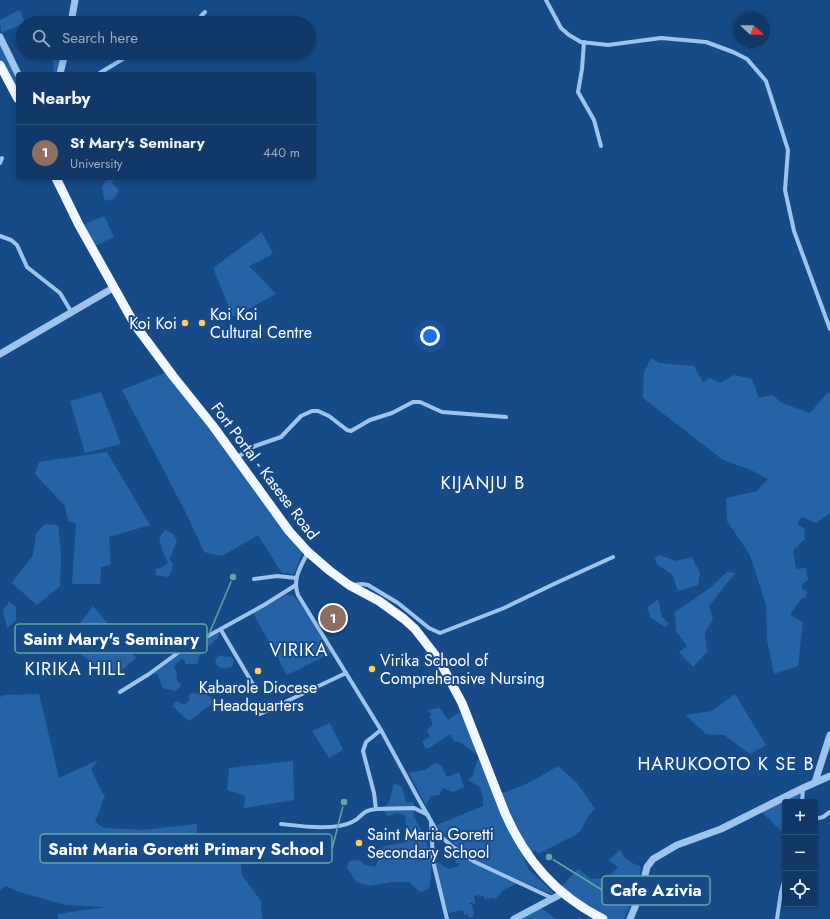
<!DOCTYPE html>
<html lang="en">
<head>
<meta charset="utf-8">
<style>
	body { margin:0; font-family:Jost,sans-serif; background:#1a3f6c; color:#f1f3f6 }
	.controls { position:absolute; right:12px; bottom:12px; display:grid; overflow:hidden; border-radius:4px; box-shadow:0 2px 6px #0003 }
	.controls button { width:36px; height:36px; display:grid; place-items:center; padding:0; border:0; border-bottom:1px solid #30527a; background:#113866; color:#f1f3f6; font:20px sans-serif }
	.compass { position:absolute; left:734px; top:12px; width:36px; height:36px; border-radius:50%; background:#113866; box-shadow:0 2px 6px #0003; rotate:111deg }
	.you { position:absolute; left:430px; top:336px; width:14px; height:14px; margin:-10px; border:3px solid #fff; border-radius:50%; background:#1a73e8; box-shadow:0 0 0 6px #1a73e833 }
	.badge { display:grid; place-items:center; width:26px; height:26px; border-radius:50%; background:#ffcb5b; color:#fff; font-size:13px; font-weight:700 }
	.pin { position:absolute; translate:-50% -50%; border:2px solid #fff; box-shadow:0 1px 4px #0006 }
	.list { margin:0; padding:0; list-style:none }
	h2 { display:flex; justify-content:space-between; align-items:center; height:52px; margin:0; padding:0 16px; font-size:17px }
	h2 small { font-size:13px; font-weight:400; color:#9cacbf }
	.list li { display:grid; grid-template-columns:26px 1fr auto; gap:12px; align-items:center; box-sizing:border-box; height:56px; padding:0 16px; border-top:1px solid #30527a }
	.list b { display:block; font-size:15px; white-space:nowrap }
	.list p { margin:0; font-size:13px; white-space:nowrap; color:#9cacbf }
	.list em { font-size:13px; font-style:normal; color:#9cacbf }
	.icon { flex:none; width:22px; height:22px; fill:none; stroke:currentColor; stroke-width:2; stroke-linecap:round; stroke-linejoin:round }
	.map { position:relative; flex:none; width:830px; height:919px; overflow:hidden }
	.search { position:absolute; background:#113866; box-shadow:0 2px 6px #0003; left:16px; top:16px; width:300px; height:44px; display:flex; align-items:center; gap:10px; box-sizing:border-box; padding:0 14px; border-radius:22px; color:#9cacbf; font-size:15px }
	.panel { position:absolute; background:#113866; box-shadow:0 2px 6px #0003; left:16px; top:72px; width:300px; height:108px; border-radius:4px }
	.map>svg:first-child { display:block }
	.green { fill:#2663a6 }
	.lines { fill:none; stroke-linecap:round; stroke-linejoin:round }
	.minor { stroke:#9ec4ee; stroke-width:4 }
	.tertiary { stroke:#9ec4ee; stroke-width:7 }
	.trunk { stroke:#f2f8ff; stroke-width:9 }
	.poi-dot { fill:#ffcb5b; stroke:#174b88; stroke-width:1.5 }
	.labels { text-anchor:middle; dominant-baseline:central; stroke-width:4; stroke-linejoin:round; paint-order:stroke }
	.poi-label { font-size:16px; fill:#fff; stroke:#174b88; text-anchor:start }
	.street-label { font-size:16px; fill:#fff; stroke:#174b88 }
	.quarter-label { font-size:18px; letter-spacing:1px; fill:#fff; stroke:#174b88 }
	.leader { fill:none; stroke:#63a6a1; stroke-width:1.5 }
	.callout-dot { fill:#63a6a1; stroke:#174b88; stroke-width:1.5 }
	.callout { fill:#174b88; stroke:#63a6a1; stroke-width:1.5 }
	.callout-label { font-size:17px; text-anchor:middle; font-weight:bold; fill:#fff }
</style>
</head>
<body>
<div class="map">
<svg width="830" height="919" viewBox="0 0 830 919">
	<rect width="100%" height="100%" fill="#174b88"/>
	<g class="green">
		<path d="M20,10L25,23L1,33L0,20Z"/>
		<path d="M0,41L18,79V93L0,58Z"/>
		<path d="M52,53H62L58,74H54Z"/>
		<path d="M107,178H114L112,183L119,190L116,196L110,201L104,199L102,187Z"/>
		<path d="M104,216L114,237L94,246L83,225Z"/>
		<path d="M262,232L273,254L249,266L276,294L233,317L213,268Z"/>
		<path d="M651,358L659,363L694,366L703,382L710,378L720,383L734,375L752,379L759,398L772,395L782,403L810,413L827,393L830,394V513L816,523L802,517L797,524L804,528L805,539L793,550L796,569L806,568L808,580L803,583L801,588L807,592L805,597L801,599L790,615L803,622L798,666L774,674L767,640L766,605L750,555L727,521L726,498L757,491L768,479L749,469L723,460L643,398L644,372Z"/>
		<path d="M167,372L256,493L303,551L294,574L282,573L258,535L222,556L204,552L188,517L122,390Z"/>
		<path d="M101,392L121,444L85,453L70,401Z"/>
		<path d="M107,452L150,525L109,537L111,565L101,567L100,584H72L76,524L68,521L65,506L35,474L39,462Z"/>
		<path d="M45,524L58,525L61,553L60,586L37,605L12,583L33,555L36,534Z"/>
		<path d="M165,530L173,534L177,541L169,560L173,563L172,570L168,577L156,575V569L163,567L168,563L162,550L159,538Z"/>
		<path d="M660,555L675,561L692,557L700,573L698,585L678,591L672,574L658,565L654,558Z"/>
		<path d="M727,572L735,573L709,606L713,619L705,632L707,652L693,667L679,652L687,646L676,631L675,612L710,588Z"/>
		<path d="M285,595C288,595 291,595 294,597C304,604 324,640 331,653L287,675L253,613Z"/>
		<path d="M658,599L662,617L669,624L665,627L651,618L647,608Z"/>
		<path d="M9,602L16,607V620L7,628L3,610Z"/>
		<path d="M93,606L136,658L112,678L70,646L72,634Z"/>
		<path d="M219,632L218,639L214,640L212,644L208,646L207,644L198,648L200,655L197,664H185V660L181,659L174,666L177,674V681L181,684L180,687L175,691L163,688L158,675L152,673L180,653Z"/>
		<path d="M222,655L225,657L230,656L234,660L232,667C224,669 219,669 215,662L217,657Z"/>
		<path d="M190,693L204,694L217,700L189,721L172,706L176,701L185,705L189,701Z"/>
		<path d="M39,694L59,778L98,760L91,769L103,794L105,795L95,822L104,828L143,830L197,824L195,854L218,849H239L242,875L261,901L262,919H58V914L105,907L66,905L19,892L6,886L0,890V698L2,695Z"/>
		<path d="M735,694L766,745L750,754L724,735L706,734L685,715L712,711Z"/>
		<path d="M440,708L448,720L460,712L469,730L476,754L460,742L454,741L450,734C441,739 436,745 426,749L422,741L430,737L427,730L433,724L429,716L432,714L427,710Z"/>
		<path d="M330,723L343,750L329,758L312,731Z"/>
		<path d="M478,758L504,819L530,871L554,893L551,894L492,868L464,853L438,828L437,825L483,806V798L480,787L468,780L473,775Z"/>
		<path d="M293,761L294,800L244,808L245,796L227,790L229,768Z"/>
		<path d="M435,763L441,765L447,777L459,772L464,787L453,792L443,788L439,795L431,796L426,805L409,773L425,770Z"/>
		<path d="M558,766L577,783L595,809L588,816L581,830L577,834L538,854L536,850L531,852L511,820L501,793C522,788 539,777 558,766Z"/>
		<path d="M394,783L402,787L406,802H413L415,809L413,815C428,840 435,859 429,889L420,892L409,882H391L370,886L356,882L347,867L349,861L359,860L366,865L375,867L379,858L378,850L385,846L406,842L407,833L405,815L396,813L388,816L382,808L389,803Z"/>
		<path d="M801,793L798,802H785V835L761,811Z"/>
		<path d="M620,850C625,859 630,863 640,866L641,868L635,893L624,919H609L600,915L560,888L578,869L591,879L607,878L618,867L609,860Z"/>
		<path d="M456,852L475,864L516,884L505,889L495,899L492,897L491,899L489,898L486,900L482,895L480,897L479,895L474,896L475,904H473V902L469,903V905L472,904L474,916L469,918L468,914L464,915L463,910L448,913L437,877L436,864L437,862L443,865L444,867H447L448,869L459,866V863H456L454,853Z"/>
		<path d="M541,908L556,919H523L522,918Z"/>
	</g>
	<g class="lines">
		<g class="minor">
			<path d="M546,0L561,28L569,35L581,42L608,45L661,38L706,42L733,52L747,59L766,81L788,150L785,190L794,231L830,329"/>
			<path d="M199,23L201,16L205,12"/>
			<path d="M584,42L582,69L578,92L594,120L601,146"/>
			<path d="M98,74L128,56L138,53"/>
			<path d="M0,163L2,158"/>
			<path d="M0,236L11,240L17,245L27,267L60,293L72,313"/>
			<path d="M236,458L255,446L281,437L301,416L312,411H318L329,416L347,430L351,431L370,420L392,413L413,402H420L442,412L506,417"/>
			<path d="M308,552C301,566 292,579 298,595L381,730L419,800L439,835L453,847L475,862L552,898"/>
			<path d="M254,579L277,576L296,578"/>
			<path d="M353,585L362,584L368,585L398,603L429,628L440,633L504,608L556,583L613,557"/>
			<path d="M221,630L254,686"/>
			<path d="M143,633C165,623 172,637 189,646"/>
			<path d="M120,692L149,674L179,652L264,605L296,585"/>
			<path d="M260,714L346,673"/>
			<path d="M802,802L803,788"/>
			<path d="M376,809L414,808L428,815"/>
			<path d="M815,819L823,817L830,812"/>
			<path d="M431,821L433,861L447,919"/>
			<path d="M281,824C300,826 335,831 352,822C364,817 359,811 376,809L374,793L363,751L366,742L381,730"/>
			<path d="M777,919L781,892L785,878"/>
		</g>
		<g class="tertiary">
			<path d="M71,23L75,0"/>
			<path d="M0,37L18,74"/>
			<path d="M60,74L65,53"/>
			<path d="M0,354L113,288"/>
			<path d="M815,782L830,735"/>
			<path d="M514,919L563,893"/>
			<path d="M630,919L640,895L647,867L653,859L677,845L721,829L803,788L830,776"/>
		</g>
		<g class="trunk">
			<path d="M0,65L18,99"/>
			<path d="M56,178L79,225L135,325L173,376L213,426L289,531L308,552L330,571L349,585L379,601L404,619L415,629L439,660L462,703L505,813C526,861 556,895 603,919"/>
		</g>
	</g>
	<g class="poi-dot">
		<circle cx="185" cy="323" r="4"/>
		<circle cx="202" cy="323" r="4"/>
		<circle cx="372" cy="669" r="4"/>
		<circle cx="258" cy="671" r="4"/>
		<circle cx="359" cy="843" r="4"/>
	</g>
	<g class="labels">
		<g class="poi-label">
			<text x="210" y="314">Koi Koi<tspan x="210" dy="18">Cultural Centre</tspan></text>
			<text x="177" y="323" text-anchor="end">Koi Koi</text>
			<text x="380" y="660">Virika School of<tspan x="380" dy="18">Comprehensive Nursing</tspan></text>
			<text x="258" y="687" text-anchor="middle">Kabarole Diocese<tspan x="258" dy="18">Headquarters</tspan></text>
			<text x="367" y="834">Saint Maria Goretti<tspan x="367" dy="18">Secondary School</tspan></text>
		</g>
		<g class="street-label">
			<text transform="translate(265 471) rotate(53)">Fort Portal - Kasese Road</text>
		</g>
		<g class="quarter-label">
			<text x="483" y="483">KIJANJU B</text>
			<text x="299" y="650">VIRIKA</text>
			<text x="75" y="669">KIRIKA HILL</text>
			<text x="726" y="764">HARUKOOTO K SE B</text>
		</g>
	</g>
	<path class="leader" d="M233 577L207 639M344 802L332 849M549 857L602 890"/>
	<g class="callout-dot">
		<circle cx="233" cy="577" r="4"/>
		<circle cx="344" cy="802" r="4"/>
		<circle cx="549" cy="857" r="4"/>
	</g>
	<g class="callout">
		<rect x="15" y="624" width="192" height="29" rx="4"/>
		<rect x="40" y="834" width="292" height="29" rx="4"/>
		<rect x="602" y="876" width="108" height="29" rx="4"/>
	</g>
	<g class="callout-label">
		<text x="111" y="645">Saint Mary's Seminary</text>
		<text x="186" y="855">Saint Maria Goretti Primary School</text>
		<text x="656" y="896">Cafe Azivia</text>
	</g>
</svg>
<div class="controls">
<button>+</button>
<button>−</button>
<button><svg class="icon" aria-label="locate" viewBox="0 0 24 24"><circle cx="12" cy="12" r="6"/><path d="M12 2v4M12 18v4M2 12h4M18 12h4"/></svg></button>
</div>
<svg class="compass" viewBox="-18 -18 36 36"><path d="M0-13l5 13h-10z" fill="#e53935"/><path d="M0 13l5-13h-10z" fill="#9cacbf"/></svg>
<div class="you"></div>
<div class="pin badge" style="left:333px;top:618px;background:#8d6e63">1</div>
<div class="search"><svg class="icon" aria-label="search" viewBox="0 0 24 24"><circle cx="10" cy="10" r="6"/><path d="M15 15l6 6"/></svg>Search here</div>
<section class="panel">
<h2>Nearby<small></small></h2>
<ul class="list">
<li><span class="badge" style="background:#8d6e63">1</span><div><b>St Mary's Seminary</b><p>University</p></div><em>440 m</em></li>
</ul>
</section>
</div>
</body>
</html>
